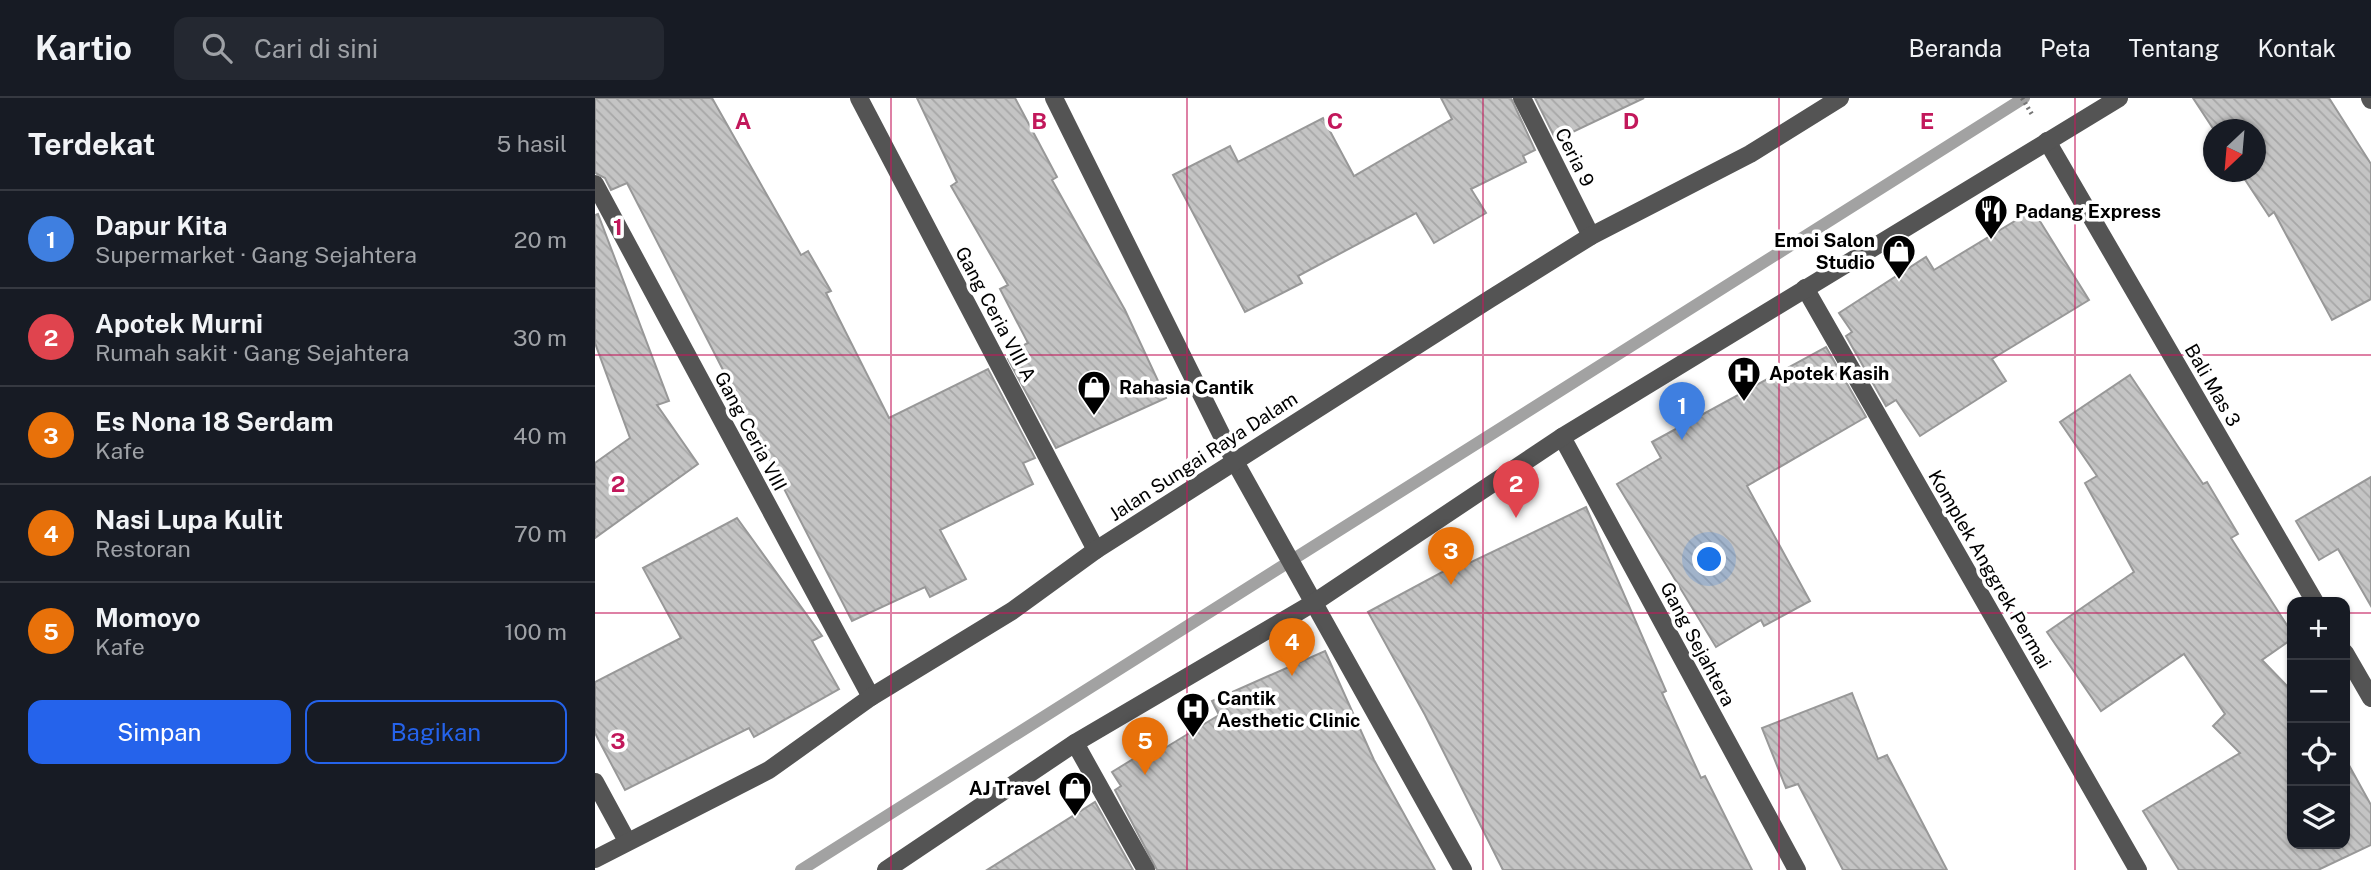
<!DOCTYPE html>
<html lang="id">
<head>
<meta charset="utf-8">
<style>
	body { margin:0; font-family:"Public Sans",sans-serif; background:#242831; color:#f1f3f6 }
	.controls { position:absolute; right:21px; bottom:21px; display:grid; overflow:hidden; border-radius:14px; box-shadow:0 2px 5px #0004 }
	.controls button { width:63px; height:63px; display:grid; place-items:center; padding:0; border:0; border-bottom:2px solid #363941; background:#171b24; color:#f1f3f6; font:35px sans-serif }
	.compass { position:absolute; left:1608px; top:21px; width:63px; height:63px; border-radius:50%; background:#171b24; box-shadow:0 2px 5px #0004; rotate:206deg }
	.you { position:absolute; left:1115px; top:462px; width:24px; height:24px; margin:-18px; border:5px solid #fff; border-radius:50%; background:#1a73e8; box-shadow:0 0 0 10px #1a73e833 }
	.badge { display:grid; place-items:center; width:46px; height:46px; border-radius:50%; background:#2563eb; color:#fff; font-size:23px; font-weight:700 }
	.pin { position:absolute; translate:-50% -58px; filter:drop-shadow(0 2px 4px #0008) }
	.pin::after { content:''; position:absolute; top:37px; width:24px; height:21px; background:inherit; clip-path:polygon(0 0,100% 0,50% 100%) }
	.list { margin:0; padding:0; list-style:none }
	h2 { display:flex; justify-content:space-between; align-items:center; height:91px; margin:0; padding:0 28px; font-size:30px }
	h2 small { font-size:23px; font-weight:400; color:#9ea1a6 }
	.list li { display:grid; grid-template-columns:46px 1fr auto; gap:21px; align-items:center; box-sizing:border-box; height:98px; padding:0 28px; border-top:2px solid #363941 }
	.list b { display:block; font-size:26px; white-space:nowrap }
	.list p { margin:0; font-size:23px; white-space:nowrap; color:#9ea1a6 }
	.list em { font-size:23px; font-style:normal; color:#9ea1a6 }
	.actions { display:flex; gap:14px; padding:21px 28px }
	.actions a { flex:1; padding:16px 0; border:2px solid #2563eb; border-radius:14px; text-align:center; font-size:24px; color:#2563eb }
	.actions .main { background:#2563eb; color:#fff }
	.icon { flex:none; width:38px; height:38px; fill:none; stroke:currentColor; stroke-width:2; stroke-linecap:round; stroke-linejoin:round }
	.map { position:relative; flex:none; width:1776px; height:772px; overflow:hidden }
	header { display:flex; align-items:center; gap:42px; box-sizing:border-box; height:98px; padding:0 35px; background:#171b24; border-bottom:2px solid #363941 }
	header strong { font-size:33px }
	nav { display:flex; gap:38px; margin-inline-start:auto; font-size:24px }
	.search { width:490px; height:63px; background:#242831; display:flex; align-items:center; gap:18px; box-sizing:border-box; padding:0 24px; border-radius:14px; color:#9ea1a6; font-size:26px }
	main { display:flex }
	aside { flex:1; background:#171b24 }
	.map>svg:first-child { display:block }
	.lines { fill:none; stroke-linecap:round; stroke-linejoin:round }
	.stream { stroke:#a2a2a2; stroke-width:12 }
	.building { fill:url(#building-back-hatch); stroke:#989898; stroke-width:2 }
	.path { stroke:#767676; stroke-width:4.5; stroke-dasharray:2 3.5; stroke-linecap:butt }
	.minor { stroke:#545454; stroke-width:18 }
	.grid { fill:none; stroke:#c2185b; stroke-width:2; stroke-opacity:0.55 }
	.labels { text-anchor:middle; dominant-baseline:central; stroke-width:7; stroke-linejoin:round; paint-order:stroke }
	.street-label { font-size:19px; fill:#000; stroke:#fff }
	.poi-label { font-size:19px; font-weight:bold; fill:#000; stroke:#fff; text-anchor:start }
	.grid-label { font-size:23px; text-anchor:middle; font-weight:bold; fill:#c2185b; stroke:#fff; stroke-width:7; stroke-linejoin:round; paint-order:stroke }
</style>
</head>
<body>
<header>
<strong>Kartio</strong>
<div class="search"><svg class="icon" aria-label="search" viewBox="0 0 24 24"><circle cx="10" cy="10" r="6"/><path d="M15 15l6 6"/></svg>Cari di sini</div>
<nav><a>Beranda</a><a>Peta</a><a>Tentang</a><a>Kontak</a></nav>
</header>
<main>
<aside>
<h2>Terdekat<small>5 hasil</small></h2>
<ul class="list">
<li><span class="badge" style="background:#3f7fe0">1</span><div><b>Dapur Kita</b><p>Supermarket · Gang Sejahtera</p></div><em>20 m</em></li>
<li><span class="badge" style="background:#e0444e">2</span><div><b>Apotek Murni</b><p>Rumah sakit · Gang Sejahtera</p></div><em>30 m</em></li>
<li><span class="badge" style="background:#e8710a">3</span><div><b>Es Nona 18 Serdam</b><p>Kafe</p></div><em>40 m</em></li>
<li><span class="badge" style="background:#e8710a">4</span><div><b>Nasi Lupa Kulit</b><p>Restoran</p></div><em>70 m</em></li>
<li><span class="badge" style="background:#e8710a">5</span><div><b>Momoyo</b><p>Kafe</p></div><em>100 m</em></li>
</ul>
<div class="actions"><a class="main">Simpan</a><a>Bagikan</a></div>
</aside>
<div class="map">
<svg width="1776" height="772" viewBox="0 0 1776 772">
	<defs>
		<pattern id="building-back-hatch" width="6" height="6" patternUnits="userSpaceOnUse" patternTransform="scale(1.75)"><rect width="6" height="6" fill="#c4c4c4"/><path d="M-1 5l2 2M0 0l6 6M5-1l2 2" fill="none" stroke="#a7a7a7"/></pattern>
	</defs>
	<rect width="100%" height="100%" fill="#fff"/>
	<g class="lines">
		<path class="stream" d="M206,772L1429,0"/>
	</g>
	<g class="building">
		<path d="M0,0H117L206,157L213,153L236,193L231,195L294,320L393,271L440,360L428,365L438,386L345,432L371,481L335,499L330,489L257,523L32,85L16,92L10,80L0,75Z"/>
		<path d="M322,0H420L462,79L457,82L530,212L571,300L461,350L413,261L423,256L421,251L433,245L405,191L413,187L356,88L362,84Z"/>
		<path d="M846,0H916L940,52L928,58L931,64L876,91L891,115L839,145L821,115L703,178L707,185L650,214L578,77L635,48L643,64L728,20L759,78L857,21Z"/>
		<path d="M940,0H1049L961,42Z"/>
		<path d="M1598,0H1734L1776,66V201L1737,222L1679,114L1674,118L1645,74H1661V32H1619Z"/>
		<path d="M1438,112L1494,202L1397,261L1411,283L1325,338L1301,302L1291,308L1251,238L1257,234L1244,215L1331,159L1339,172Z"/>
		<path d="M3,116L74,303L62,307L103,366L0,440V365L35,340L0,245V117Z"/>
		<path d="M1231,249L1271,319L1152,388L1215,503L1169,528L1166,522L1121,549L1022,386L1066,360L1057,344Z"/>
		<path d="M1535,277L1608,386L1612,384L1643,436L1636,440L1697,535V541L1667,562L1697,593V746H1750V660L1776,707V747L1723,772H1584L1548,713L1645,655L1618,628L1630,616L1589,556L1506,613L1452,534L1539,474L1490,385L1502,378L1465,324Z"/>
		<path d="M1776,379V508L1743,451L1724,462L1701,423Z"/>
		<path d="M991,409L1071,593L1067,595L1106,680L1110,678L1157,772H908L830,617L773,514L862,466L864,470Z"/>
		<path d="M142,420L227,538L217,543L244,591L159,639L154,630L30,692L0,635V584L86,540L48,470Z"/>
		<path d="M730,553L779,662L840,772H562L520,692L526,688L517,674L561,647L565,653L624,617L617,603Z"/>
		<path d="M1257,595L1283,661L1292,657L1352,772H1248L1203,686L1191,690L1167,630Z"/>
		<path d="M500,704L538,772H392Z"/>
	</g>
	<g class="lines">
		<path class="path" d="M1427,0L1438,18"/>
		<g class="minor">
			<path d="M264,0L501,452"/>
			<path d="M459,0L639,362L868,772"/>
			<path d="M927,0L996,138"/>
			<path d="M1775,0L1776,2"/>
			<path d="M1452,43L1720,504"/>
			<path d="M0,86L276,599"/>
			<path d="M1210,190L1543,772"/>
			<path d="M967,339L1202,772"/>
			<path d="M1750,555L1776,600"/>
			<path d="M480,645L551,772"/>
			<path d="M0,684L32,743"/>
			<path d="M0,761L174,672L276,599L417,513L501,452L895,201L996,138L1155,56L1245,0"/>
			<path d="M291,772L480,645L720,504L967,339L1524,0"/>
		</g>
	</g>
	<path class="grid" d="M296,0V772M592,0V772M888,0V772M1184,0V772M1480,0V772M0,257H1776M0,515H1697M1750,515H1776"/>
	<defs>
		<symbol id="restaurant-pin" viewBox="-11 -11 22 30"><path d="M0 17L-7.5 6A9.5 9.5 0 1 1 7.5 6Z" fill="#000" stroke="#fff"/><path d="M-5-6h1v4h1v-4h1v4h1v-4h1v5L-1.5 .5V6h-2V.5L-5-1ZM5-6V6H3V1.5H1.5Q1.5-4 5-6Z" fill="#fff"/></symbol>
		<symbol id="shop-pin" viewBox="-11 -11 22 30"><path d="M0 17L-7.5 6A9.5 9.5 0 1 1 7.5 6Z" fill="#000" stroke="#fff"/><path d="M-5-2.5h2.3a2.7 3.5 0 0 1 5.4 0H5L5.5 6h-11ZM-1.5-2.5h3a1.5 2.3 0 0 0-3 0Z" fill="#fff"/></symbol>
		<symbol id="hospital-pin" viewBox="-11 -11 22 30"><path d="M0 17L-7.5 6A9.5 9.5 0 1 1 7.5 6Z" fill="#000" stroke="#fff"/><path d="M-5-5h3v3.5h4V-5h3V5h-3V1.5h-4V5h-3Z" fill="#fff"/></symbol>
	</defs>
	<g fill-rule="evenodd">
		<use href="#restaurant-pin" x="1377" y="94" width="38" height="52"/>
		<use href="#shop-pin" x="1285" y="134" width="38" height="52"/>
		<use href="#hospital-pin" x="1130" y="256" width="38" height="52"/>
		<use href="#shop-pin" x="480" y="270" width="38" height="52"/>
		<use href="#hospital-pin" x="579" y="592" width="38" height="52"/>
		<use href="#shop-pin" x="461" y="671" width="38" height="52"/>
	</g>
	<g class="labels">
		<g class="street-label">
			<text transform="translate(980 59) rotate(63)">Ceria 9</text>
			<text transform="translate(401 216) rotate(62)">Gang Ceria VIII A</text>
			<text transform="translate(1618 287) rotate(60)">Bali Mas 3</text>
			<text transform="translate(156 333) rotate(62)">Gang Ceria VIII</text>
			<text transform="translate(608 358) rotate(-33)">Jalan Sungai Raya Dalam</text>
			<text transform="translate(1395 471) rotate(60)">Komplek Anggrek Permai</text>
			<text transform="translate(1103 546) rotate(62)">Gang Sejahtera</text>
		</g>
		<g class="poi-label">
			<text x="1420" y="113">Padang Express</text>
			<text x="1280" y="142" text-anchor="end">Emoi Salon<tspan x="1280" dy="22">Studio</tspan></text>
			<text x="1174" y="275">Apotek Kasih</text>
			<text x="524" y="289">Rahasia Cantik</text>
			<text x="622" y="600">Cantik<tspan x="622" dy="22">Aesthetic Clinic</tspan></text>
			<text x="456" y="690" text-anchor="end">AJ Travel</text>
		</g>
	</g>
	<g class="grid-label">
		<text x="148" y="31">A</text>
		<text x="444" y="31">B</text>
		<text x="740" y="31">C</text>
		<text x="1036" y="31">D</text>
		<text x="1332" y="31">E</text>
		<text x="23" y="137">1</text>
		<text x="23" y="394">2</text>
		<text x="23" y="651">3</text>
	</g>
</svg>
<div class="controls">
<button>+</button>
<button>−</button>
<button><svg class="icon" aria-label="locate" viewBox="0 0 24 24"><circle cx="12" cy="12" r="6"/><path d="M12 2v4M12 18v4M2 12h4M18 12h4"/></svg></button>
<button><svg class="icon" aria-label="layers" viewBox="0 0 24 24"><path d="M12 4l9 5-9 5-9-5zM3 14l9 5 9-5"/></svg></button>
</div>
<svg class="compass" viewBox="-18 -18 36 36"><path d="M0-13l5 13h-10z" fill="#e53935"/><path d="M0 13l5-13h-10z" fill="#9ea1a6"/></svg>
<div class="you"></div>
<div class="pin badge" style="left:1087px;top:342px;background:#3f7fe0">1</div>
<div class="pin badge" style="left:921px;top:420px;background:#e0444e">2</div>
<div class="pin badge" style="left:856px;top:487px;background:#e8710a">3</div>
<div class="pin badge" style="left:697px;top:578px;background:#e8710a">4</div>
<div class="pin badge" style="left:550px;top:677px;background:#e8710a">5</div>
</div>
</main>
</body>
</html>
